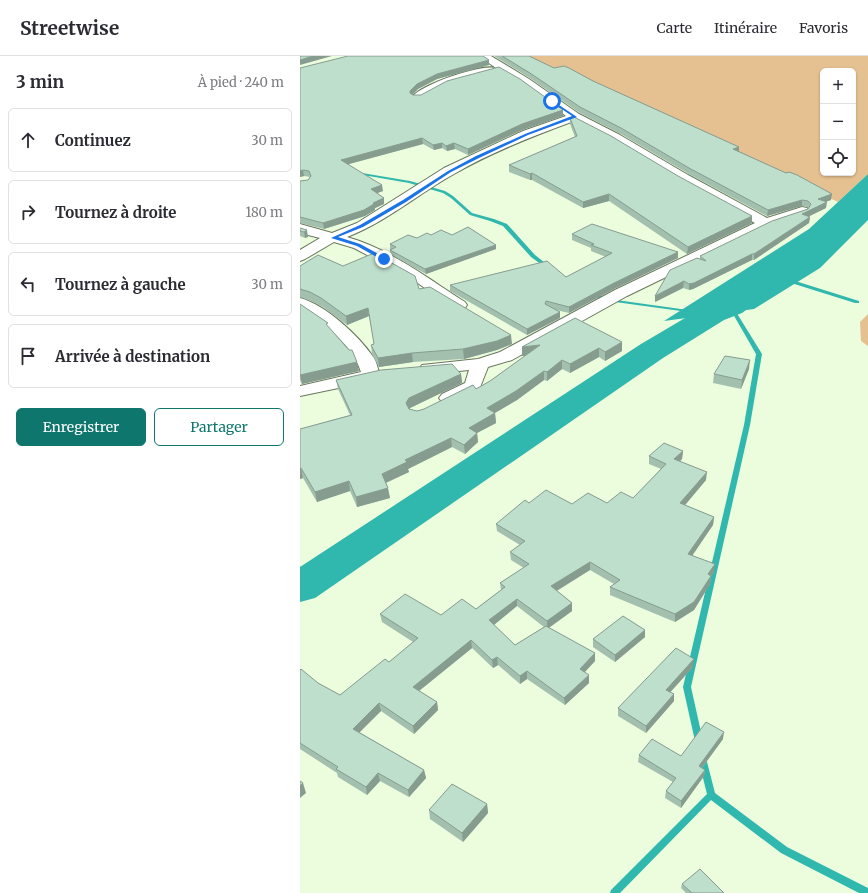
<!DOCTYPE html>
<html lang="fr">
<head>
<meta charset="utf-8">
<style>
	body { margin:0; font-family:Merriweather,serif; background:#f7f7f7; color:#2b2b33 }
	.controls { position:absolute; right:12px; top:12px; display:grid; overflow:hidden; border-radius:6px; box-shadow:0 1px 3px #0004 }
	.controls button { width:36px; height:36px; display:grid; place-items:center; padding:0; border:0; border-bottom:1px solid #e1e1e2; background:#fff; color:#2b2b33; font:20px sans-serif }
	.stop { position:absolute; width:12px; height:12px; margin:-9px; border:3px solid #1a73e8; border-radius:50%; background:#fff }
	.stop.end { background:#1a73e8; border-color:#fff; box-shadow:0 1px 4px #0008 }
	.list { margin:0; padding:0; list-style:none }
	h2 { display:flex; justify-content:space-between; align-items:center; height:52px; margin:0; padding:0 16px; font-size:17px }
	h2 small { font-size:13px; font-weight:400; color:#7c7c81 }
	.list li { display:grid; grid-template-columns:26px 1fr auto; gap:12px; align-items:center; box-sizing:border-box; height:64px; margin:0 8px 8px; padding:0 8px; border:1px solid #e1e1e2; border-radius:6px }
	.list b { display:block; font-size:15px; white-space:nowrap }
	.list em { font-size:13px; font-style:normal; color:#7c7c81 }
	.actions { display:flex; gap:8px; padding:12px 16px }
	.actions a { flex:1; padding:9px 0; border:1px solid #0f766e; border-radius:6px; text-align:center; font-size:14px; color:#0f766e }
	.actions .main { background:#0f766e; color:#fff }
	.icon { flex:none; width:22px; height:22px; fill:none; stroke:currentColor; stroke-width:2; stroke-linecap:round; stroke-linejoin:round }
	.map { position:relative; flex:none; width:568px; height:837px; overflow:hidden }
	header { display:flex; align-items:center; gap:24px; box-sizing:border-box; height:56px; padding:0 20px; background:#fff; border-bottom:1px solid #e1e1e2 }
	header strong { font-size:19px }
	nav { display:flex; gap:22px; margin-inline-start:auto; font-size:14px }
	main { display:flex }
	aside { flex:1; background:#fff }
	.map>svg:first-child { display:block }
	.green { fill:#e5c090; fill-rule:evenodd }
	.water { fill:#30b7ae }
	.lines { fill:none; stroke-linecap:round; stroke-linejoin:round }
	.stream { fill:#30b7ae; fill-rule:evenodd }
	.river { fill:#30b7ae; fill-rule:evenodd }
	.street-casing { stroke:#68775c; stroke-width:2 }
	.street { fill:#fff; fill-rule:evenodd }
	.wall { fill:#a3c0af; fill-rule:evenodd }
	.shaded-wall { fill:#859c8f }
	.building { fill:#bedfcc; stroke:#859c8f }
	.route { fill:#1a73e8 }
</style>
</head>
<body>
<header>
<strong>Streetwise</strong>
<nav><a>Carte</a><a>Itinéraire</a><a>Favoris</a></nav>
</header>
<main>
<aside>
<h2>3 min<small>À pied · 240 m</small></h2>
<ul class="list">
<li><svg class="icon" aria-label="ahead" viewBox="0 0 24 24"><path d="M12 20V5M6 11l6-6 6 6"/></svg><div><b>Continuez</b></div><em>30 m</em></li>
<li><svg class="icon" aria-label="right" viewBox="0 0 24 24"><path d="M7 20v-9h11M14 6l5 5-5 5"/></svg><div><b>Tournez à droite</b></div><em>180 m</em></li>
<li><svg class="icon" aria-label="left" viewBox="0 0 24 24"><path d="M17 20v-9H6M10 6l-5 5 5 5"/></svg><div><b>Tournez à gauche</b></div><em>30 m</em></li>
<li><svg class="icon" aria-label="arrive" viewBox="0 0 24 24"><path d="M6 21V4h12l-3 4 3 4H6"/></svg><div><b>Arrivée à destination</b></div></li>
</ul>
<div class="actions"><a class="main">Enregistrer</a><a>Partager</a></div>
</aside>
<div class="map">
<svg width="568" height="837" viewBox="0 0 568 837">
	<rect width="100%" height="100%" fill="#ecfdde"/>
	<g class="green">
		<path d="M228,0H568V118L538,146ZM523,15H553V117H523Z"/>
		<path d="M568,258V290L561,285L560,266Z"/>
	</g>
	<path class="water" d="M568,118V164L520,212L454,253L364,265L509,173Z"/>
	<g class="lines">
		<g class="stream">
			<path d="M56,116L110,125L145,135L153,140L172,157L194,163L207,168L235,199L249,210V211H245L231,201L203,170L190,165L170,159L151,142L143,137L109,127L57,118H56Z"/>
			<path d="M488,224H492L559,245V247H555L488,226Z"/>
			<path d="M289,237H293L309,243L388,254L390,255L388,256L308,245L289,239Z"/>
			<path d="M429,250H431L433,251L462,298L450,369L391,631L403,685L402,687L399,688L396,687L395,685L383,631L444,369L456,298L429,251Z"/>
			<path d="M402,699L405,700L406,702L415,737L487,791L568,832V837H559L481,797L411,744L320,837H310L311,834L407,738L398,702L399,700Z"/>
		</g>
		<path class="river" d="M455,225L465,228L470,234L465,240L442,257L424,264L363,302L15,542L0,546V511L341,288L402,252L420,245L445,228Z"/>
		<defs>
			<g id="street">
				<path d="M179,0H191L229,23L279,58L320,79L388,119L467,162L502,151L507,152L509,155L507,158L471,170L327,240L212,304L188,311L179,334C168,340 155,349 142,346L139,342L142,338L165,327L169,314L128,318L122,317L119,313L122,309L178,303L200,296L315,234L455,167L378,125L312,85L274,65C233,80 192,96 154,118C118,138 86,166 47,181C90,193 127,222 165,246L167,249L165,252L159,254L153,252L112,223L54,192L34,186L5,203L0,205V194L20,182L0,177V168L32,177L57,167L144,112L223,75L266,60L221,27L196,12L197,14L196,16C176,21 154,24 136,34C128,37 123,46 114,43L112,41C122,28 181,8 196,12Z"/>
				<path d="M0,242C26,249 59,280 74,302C77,307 78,314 80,320L77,324L0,340V330L61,316C52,288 25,268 0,254Z"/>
			</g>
		</defs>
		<use href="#street" class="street-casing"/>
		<use href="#street" class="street"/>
	</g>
	<g class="wall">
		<path d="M194,0H229L254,12L293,25L439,95L531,144L526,146V152L508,161H510L509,167L454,204H452L393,233L389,234L383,232L355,246L400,203V200L508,153L509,152L507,151L502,150L467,160L389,118L321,78L280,57L230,22Z"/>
		<path d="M189,9L137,23L118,33L112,39H113L263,54V60L222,74L168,99L155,93L147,95L142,92L134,94L123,88L48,108L83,135L77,137L84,142V148L75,152V154L65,160L24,173L0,167V125L8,124L10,121L4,120L0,121V12Z"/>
		<path d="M270,62L452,167L387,198L309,145L283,152L232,124H230L209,116V109L275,81L270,68Z"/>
		<path d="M0,172L8,181L5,182L0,180Z"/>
		<path d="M272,178L378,196V202L314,233L269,257L256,254L260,256V262L227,279L150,235V229L266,221L306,201L291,195V192L272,184Z"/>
		<path d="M131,179H152L196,189V193L126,218L90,198V188Z"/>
		<path d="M0,210H43L119,233L212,288L197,294L164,303L113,306L79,311L72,298L71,289L74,288L69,260L47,269L23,251L11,245L0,241Z"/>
		<path d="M0,248L29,272L59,315L2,328L0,324Z"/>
		<path d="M275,262L322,295L305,305L299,301L270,317L262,313L247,325L244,324L217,344L195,357L196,367L177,377L178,386L165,398L152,391L108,413L109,416L86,427L90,442L57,451L50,435L17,446L3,422L0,423V373L50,359L38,333L36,324L161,318L162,327L110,352L109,353L117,355L124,353L176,333L190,325L225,300H222V291Z"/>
		<path d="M449,313L441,333L413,327L414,318Z"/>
		<path d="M383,395L382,403L380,405L406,424L385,449L414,461L413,469L392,499L414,516L411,520L410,528L394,554L375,566L310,539V531L314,528L290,514L257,535L272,547V555L249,572L295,605L285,616L289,627L265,649L227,623L220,628L198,609L193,612L172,592L119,635L137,646L138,654L114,678L81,655L59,676L124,714L126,722L109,741L80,725L67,739L38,721L37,717L0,693V614L18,627L40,639L89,606L113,586L82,566L80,558L141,559L176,553L201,534L200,527L224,512L211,504L210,496L220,489L197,475L196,468L229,447L272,448L307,447L333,442L361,413L349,408V400ZM217,550L244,571L215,589L194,569Z"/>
		<path d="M345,574V581L315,606L293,591V583Z"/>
		<path d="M393,611L370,636L374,638V645L346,677L318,660V652Z"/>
		<path d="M423,683L402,712L405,714L404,720L381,752L365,742L366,735L373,726L338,706L339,699L381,700Z"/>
		<path d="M187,748L188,757L163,786L130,763L129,754Z"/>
		<path d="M382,828L424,837H386L381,832Z"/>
	</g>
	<g class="shaded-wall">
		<path d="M13,0H32L0,9V4Z"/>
		<path d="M189,4V9L137,23L118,33L111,40L110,35L117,28L137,18Z"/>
		<path d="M263,54V60L222,74L168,99V93L222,68Z"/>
		<path d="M122,82L123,88L42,110L41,104Z"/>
		<path d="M142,87V92L134,94L133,89Z"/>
		<path d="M154,87L155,93L147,95L146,90Z"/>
		<path d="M439,91V97L433,93Z"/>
		<path d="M3,114L4,120L0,121V115Z"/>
		<path d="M232,117V124H230V118Z"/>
		<path d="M82,129L83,135L72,139L71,133Z"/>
		<path d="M309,138V145L283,152V146Z"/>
		<path d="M532,138L531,144L517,148L518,143Z"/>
		<path d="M84,142V148L75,152V154L65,160L24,173L23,167Z"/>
		<path d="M502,144V150L467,160L468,154Z"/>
		<path d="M527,146L526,152L501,164L502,158Z"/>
		<path d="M452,160V167L387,198L388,191Z"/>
		<path d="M510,161L509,167L454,204V198Z"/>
		<path d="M7,174L8,181L5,182L4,176Z"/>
		<path d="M196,189V193L126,218L125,213Z"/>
		<path d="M378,196V202L314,233L269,257V251L314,227Z"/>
		<path d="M452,198V204L393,233L389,234V228Z"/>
		<path d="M384,225L383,232L355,246V240Z"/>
		<path d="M68,252L69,260L47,269L46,260Z"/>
		<path d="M260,256V262L227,279V273Z"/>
		<path d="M211,279L212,288L197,294L164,303L163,293Z"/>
		<path d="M322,286V295L305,305V296Z"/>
		<path d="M240,289V298L222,300V291Z"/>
		<path d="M299,292V301L270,317V308Z"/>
		<path d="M112,297L113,306L79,311L78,302Z"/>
		<path d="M262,304V313L247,325V316Z"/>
		<path d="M450,304L449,313L441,333L442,324Z"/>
		<path d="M57,306L59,315L2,328L0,319Z"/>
		<path d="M244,315V324L217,344L188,361L187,352Z"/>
		<path d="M161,318L162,327L110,352L108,356L106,347L109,342Z"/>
		<path d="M195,357L196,367L177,377L178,386L165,398L164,389L169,372Z"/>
		<path d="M151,382L152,391L108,413L109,416L83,428L82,418L105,404Z"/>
		<path d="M383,395L382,403L374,411V403Z"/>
		<path d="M1,412L3,422L0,423V413Z"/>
		<path d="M407,416L406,424L380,455V447Z"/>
		<path d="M49,425L50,435L17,446L15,436Z"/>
		<path d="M88,432L90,442L57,451L56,441Z"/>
		<path d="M414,461L413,469L388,506V498Z"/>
		<path d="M290,506V514L251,538V530Z"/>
		<path d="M415,508L414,516L411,520L410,528L394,554L375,566V558L408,518Z"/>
		<path d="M217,543V550L190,572L189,564Z"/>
		<path d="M272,547V555L247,573V565Z"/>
		<path d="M345,574V581L315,606V599Z"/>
		<path d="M171,584L172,592L114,639L113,631Z"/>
		<path d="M295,597V605L280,621V613Z"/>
		<path d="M197,601L198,609L193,612L192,604Z"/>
		<path d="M394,603L393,611L366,641V634Z"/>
		<path d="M227,615V623L220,628V620Z"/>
		<path d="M289,619V627L265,649L264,642Z"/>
		<path d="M374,638V645L346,677V670Z"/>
		<path d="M137,646L138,654L114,678L113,670Z"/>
		<path d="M79,647L81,655L55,681L53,673Z"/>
		<path d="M424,676L423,683L398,717L399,710Z"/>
		<path d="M124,714L126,722L109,741L108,734Z"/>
		<path d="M405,714L404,720L381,752V745Z"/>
		<path d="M78,717L80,725L67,739L66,731Z"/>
		<path d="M3,727L6,737L0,742V730Z"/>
		<path d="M187,748L188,757L163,786L162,777Z"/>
	</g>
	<g class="building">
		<path d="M0,0H13L0,4Z"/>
		<path d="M48,0H183L189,4L137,18L117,28L110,35V37L113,39H121L147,25L199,11L220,23L263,54L222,68L168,93L154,87L146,90L142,87L133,89L122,82L41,104L82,129L71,133L84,142L73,147L74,148L64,154L23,167L0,161V125L8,124L11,120L9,115L3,114L0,115V12Z"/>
		<path d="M202,0H229L254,12L264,10L269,12L293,25L439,91L433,93L486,117L489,116L497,119L532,138L518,143L527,146L502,158L510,161L454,198H452L394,227L389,228L384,225L355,240L370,214L397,202L406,205L400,200L472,165L508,153L511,148L508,145L502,144L468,154L389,112L321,72L280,51L230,17Z"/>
		<path d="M274,61L311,80L378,120L452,160L388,191L309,138L283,146L232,117L230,118L209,109L277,80L270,62Z"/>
		<path d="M292,168L378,196L314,227L269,251L246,245L245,248L260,256L227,273L150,229L247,205L266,221L312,197L291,189L294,188L272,178Z"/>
		<path d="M168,171L196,189L125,213L90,194L96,191L90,188L108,179L117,182L127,177L131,179L141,174L152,179Z"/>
		<path d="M0,172L7,174L4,176L0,175Z"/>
		<path d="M74,197L115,220L119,233L130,231L211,279L197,285L163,293L112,297L78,302L71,289L74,288L68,252L46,260L21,242L10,236L0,233V210L18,199L43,210Z"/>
		<path d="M0,248L28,267L26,268L49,294H52L57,306L0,319Z"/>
		<path d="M275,262L322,286L305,296L299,292L270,308L262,304L247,316L244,315L216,335L187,352L195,357L169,372L177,377L164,389L151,382L105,404L107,406L82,418L88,432L56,441L49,425L15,436L1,412L0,413V373L52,359L36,324L81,314L152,308L161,318L109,342L106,347L109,353L117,355L124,353L173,329L176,333L190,325L240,289L222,291Z"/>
		<path d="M425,300L450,304L442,324L414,318Z"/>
		<path d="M364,387L383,395L374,403L407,416L380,447L414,461L388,498L415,508L408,518L411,520L394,546L375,558L310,531L320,524L290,506L251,530L272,547L247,565L217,543L189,564L215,589L246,570L295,597L280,613L289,619L264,642L227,615L220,620L197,601L192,604L171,584L113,631L137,646L113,670L79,647L53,673L124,714L108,734L78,717L66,731L36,713L38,711L0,687V614L1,613L18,627L40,639L85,603L89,606L118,582L80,558L105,538L141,559L162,543L176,553L205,531L200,527L229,508L210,496L225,485L196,468L225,444L229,447L246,434L272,448L288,437L307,447L321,436L333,442L366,408L349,400Z"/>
		<path d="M323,560L345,574L315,599L293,583Z"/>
		<path d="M376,592L394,603L366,634L374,638L346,670L318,652Z"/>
		<path d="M406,666L424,676L399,710L405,714L381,745L366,735L376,722L339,699L352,683L381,700Z"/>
		<path d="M0,725L3,727L0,730Z"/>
		<path d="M152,728L187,748L162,777L129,754Z"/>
		<path d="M400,813L424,837H392L382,828Z"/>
	</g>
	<path class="route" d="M250,45H253L277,61L228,79L179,102L151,116L106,146L63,171L38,181L60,188L86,202V204H82L57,190L31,182L60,169L103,144L148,115L176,100L225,78L272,60Z"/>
</svg>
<div class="controls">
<button>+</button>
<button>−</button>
<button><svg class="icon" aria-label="locate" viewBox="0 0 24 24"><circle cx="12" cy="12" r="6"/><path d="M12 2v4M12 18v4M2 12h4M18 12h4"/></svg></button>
</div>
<div class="stop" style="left:252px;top:45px"></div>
<div class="stop end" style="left:84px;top:203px"></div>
</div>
</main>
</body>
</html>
